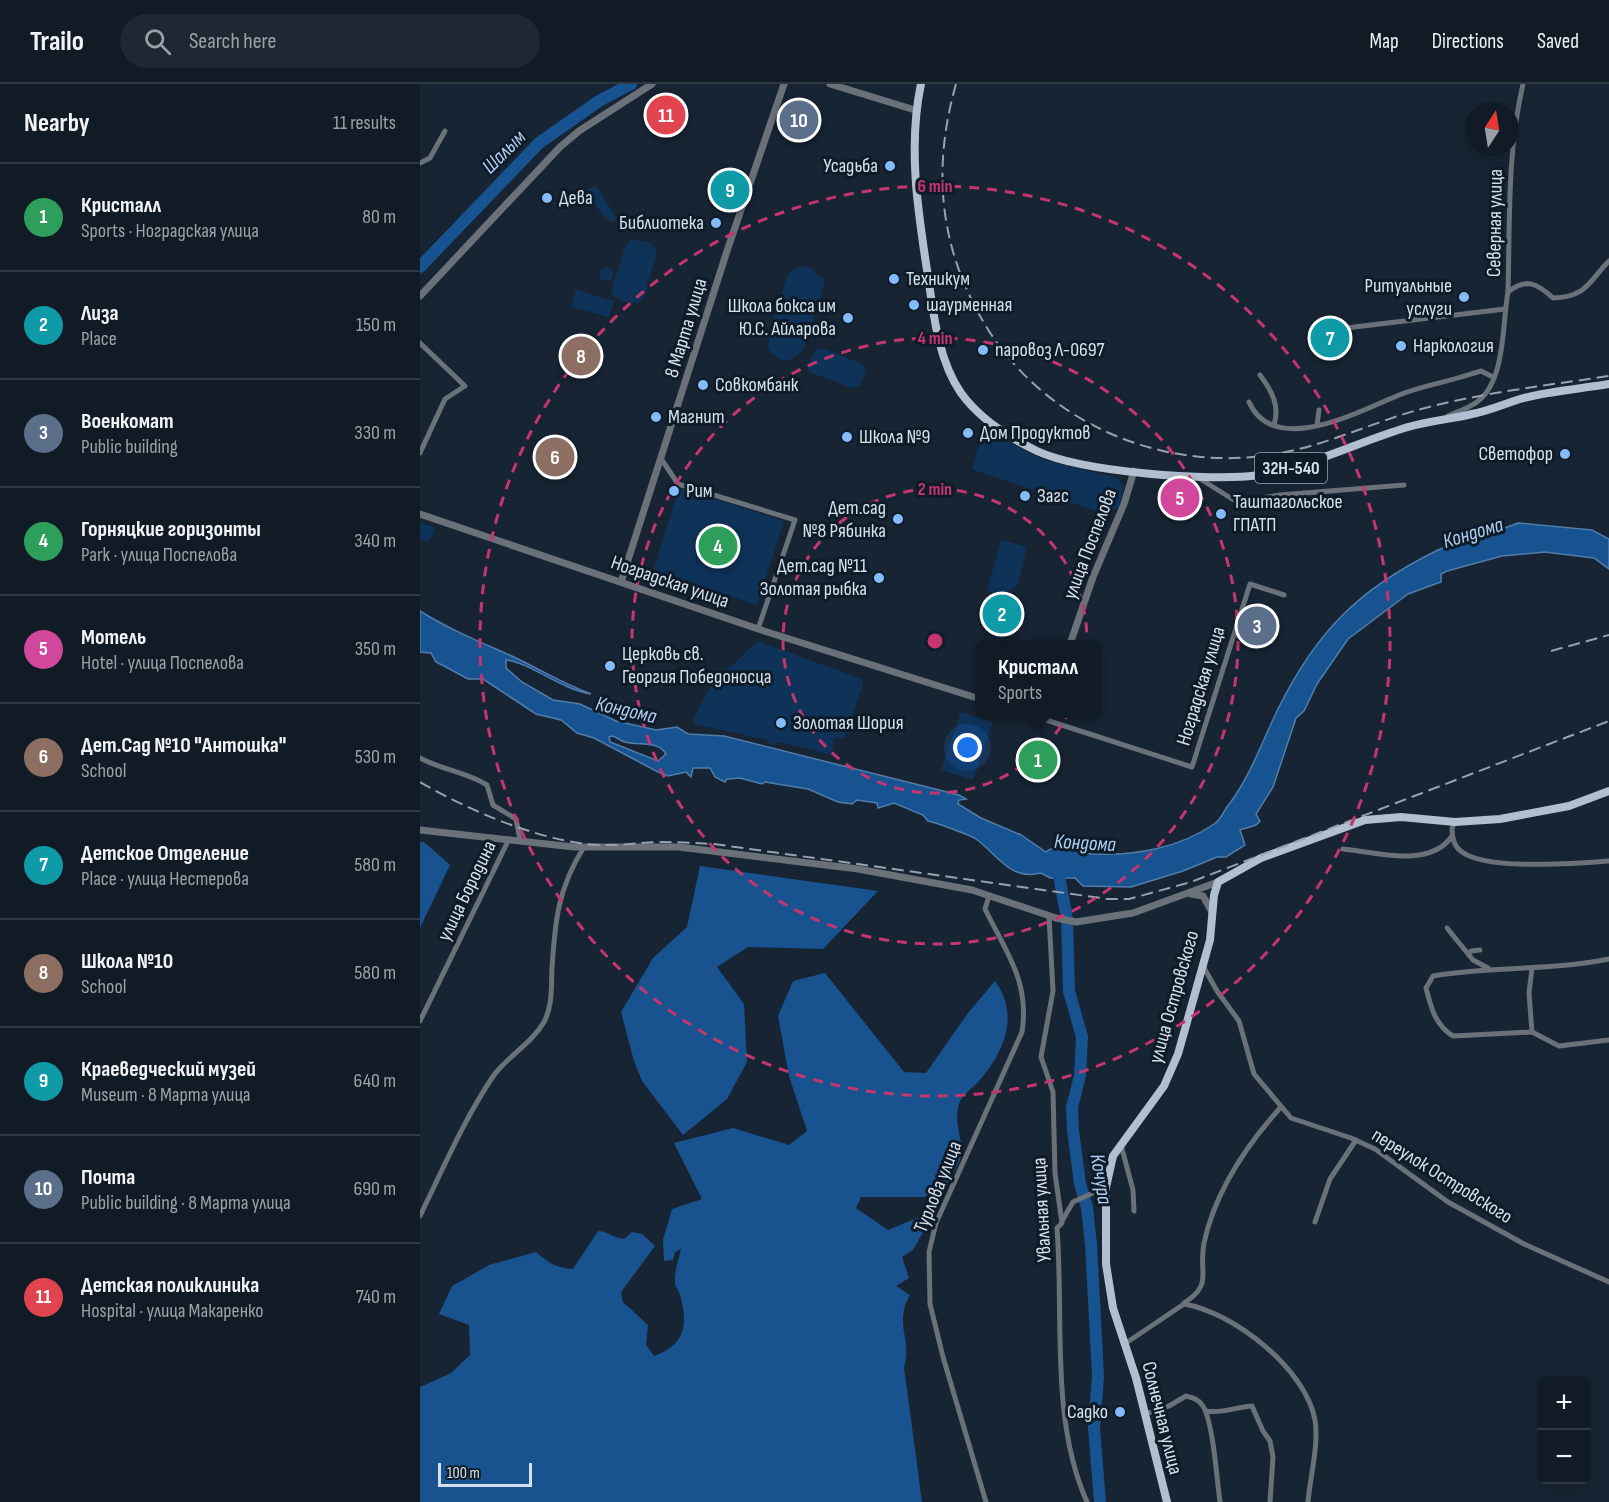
<!DOCTYPE html>
<html lang="en">
<head>
<meta charset="utf-8">
<style>
	body { margin:0; font-family:"Sofia Sans Condensed",sans-serif; background:#1e2832; color:#f1f3f6 }
	.controls { position:absolute; right:18px; bottom:18px; display:grid; overflow:hidden; border-radius:9px; box-shadow:0 6px 24px #0002 }
	.controls button { width:54px; height:54px; display:grid; place-items:center; padding:0; border:0; border-bottom:2px solid #303943; background:#111b26; color:#f1f3f6; font:30px sans-serif }
	.compass { position:absolute; left:1045px; top:18px; width:54px; height:54px; border-radius:50%; background:#111b26; box-shadow:0 6px 24px #0002; rotate:12deg }
	.scale { position:absolute; left:18px; bottom:15px; width:94px; box-sizing:border-box; padding-left:6px; border:3px solid #d7e0ea; border-top:0; font-size:16px; line-height:21px; white-space:nowrap; color:#d7e0ea; -webkit-text-stroke:4px #0e1b29; paint-order:stroke }
	.you { position:absolute; left:548px; top:664px; width:21px; height:21px; margin:-15px; border:4px solid #fff; border-radius:50%; background:#1a73e8; box-shadow:0 0 0 9px #1a73e833 }
	.badge { display:grid; place-items:center; width:39px; height:39px; border-radius:50%; background:#b45309; color:#fff; font-size:20px; font-weight:700 }
	.pin { position:absolute; translate:-50% -50%; border:3px solid #fff; box-shadow:0 2px 6px #0006 }
	.popup { position:absolute; left:555px; top:556px; width:126px; height:78px; box-sizing:border-box; display:grid; place-content:center; border-radius:9px; background:#111b26; filter:drop-shadow(0 2px 4px #0005); font-size:20px; white-space:nowrap; color:#9ca1a7 }
	.popup b { font-size:22px; color:#f1f3f6 }
	.popup::after { content:''; position:absolute; left:50%; top:100%; margin-left:-12px; border:12px solid transparent; border-top-color:#111b26 }
	.list { margin:0; padding:0; list-style:none }
	h2 { display:flex; justify-content:space-between; align-items:center; height:78px; margin:0; padding:0 24px; font-size:26px }
	h2 small { font-size:20px; font-weight:400; color:#9ca1a7 }
	.list li { display:grid; grid-template-columns:39px 1fr auto; gap:18px; align-items:center; box-sizing:border-box; height:108px; padding:0 24px; border-top:2px solid #303943 }
	.list b { display:block; font-size:22px; white-space:nowrap }
	.list p { margin:0; font-size:20px; white-space:nowrap; color:#9ca1a7 }
	.list em { font-size:20px; font-style:normal; color:#9ca1a7 }
	.icon { flex:none; width:33px; height:33px; fill:none; stroke:currentColor; stroke-width:2; stroke-linecap:round; stroke-linejoin:round }
	.map { position:relative; flex:none; width:1189px; height:1418px; overflow:hidden }
	header { display:flex; align-items:center; gap:36px; box-sizing:border-box; height:84px; padding:0 30px; background:#111b26; border-bottom:2px solid #303943 }
	header strong { font-size:28px }
	nav { display:flex; gap:33px; margin-inline-start:auto; font-size:21px }
	.search { width:420px; height:54px; background:#1e2832; display:flex; align-items:center; gap:15px; box-sizing:border-box; padding:0 21px; border-radius:33px; color:#9ca1a7; font-size:22px }
	main { display:flex }
	aside { flex:1; background:#111b26 }
	.map>svg:first-child { display:block }
	.green { fill:#0f3258 }
	.forest { fill:#185390 }
	.water { fill:#175390; stroke:#517dab; stroke-width:1.5; fill-rule:evenodd }
	.lines { fill:none; stroke-linecap:round; stroke-linejoin:round }
	.river { stroke:#175390; stroke-width:12 }
	.minor { stroke:#6a7179; stroke-width:5 }
	.tertiary { stroke:#6a7179; stroke-width:7 }
	.primary { stroke:#b1bfd0; stroke-width:8 }
	.rail { stroke:#97a2ad; stroke-width:2; stroke-dasharray:12 6; stroke-linecap:butt }
	.ring { fill:none; stroke:#c53670; stroke-width:3; stroke-dasharray:10 8 }
	.poi-dot { fill:#84bcfb; stroke:#0e1b29; stroke-width:2 }
	.labels { text-anchor:middle; dominant-baseline:central; stroke-width:6; stroke-linejoin:round; paint-order:stroke }
	.shield { fill:#0e1b29; stroke:#9ba5b0; stroke-width:1.5 }
	.shield-label { font-size:18px; font-weight:bold; fill:#d7e0ea }
	.poi-label { font-size:20px; fill:#d7e0ea; stroke:#0e1b29; text-anchor:start }
	.street-label { font-size:20px; fill:#d7e0ea; stroke:#0e1b29 }
	.water-label { font-size:21px; font-style:italic; fill:#afcdf0; stroke:#0e1b29 }
	.centre { fill:#c53670; stroke:#0e1b29; stroke-width:3 }
	.ring-label { font-size:18px; text-anchor:middle; font-weight:bold; fill:#c53670; stroke:#0e1b29; stroke-width:6; stroke-linejoin:round; paint-order:stroke }
</style>
</head>
<body>
<header>
<strong>Trailo</strong>
<div class="search"><svg class="icon" aria-label="search" viewBox="0 0 24 24"><circle cx="10" cy="10" r="6"/><path d="M15 15l6 6"/></svg>Search here</div>
<nav><a>Map</a><a>Directions</a><a>Saved</a></nav>
</header>
<main>
<aside>
<h2>Nearby<small>11 results</small></h2>
<ul class="list">
<li><span class="badge" style="background:#2e9e5b">1</span><div><b>Кристалл</b><p>Sports · Ноградская улица</p></div><em>80 m</em></li>
<li><span class="badge" style="background:#0f9aa8">2</span><div><b>Лиза</b><p>Place</p></div><em>150 m</em></li>
<li><span class="badge" style="background:#5c6f8a">3</span><div><b>Военкомат</b><p>Public building</p></div><em>330 m</em></li>
<li><span class="badge" style="background:#2e9e5b">4</span><div><b>Горняцкие горизонты</b><p>Park · улица Поспелова</p></div><em>340 m</em></li>
<li><span class="badge" style="background:#d1479c">5</span><div><b>Мотель</b><p>Hotel · улица Поспелова</p></div><em>350 m</em></li>
<li><span class="badge" style="background:#8d6e63">6</span><div><b>Дет.Сад №10 &quot;Антошка&quot;</b><p>School</p></div><em>530 m</em></li>
<li><span class="badge" style="background:#0f9aa8">7</span><div><b>Детское Отделение</b><p>Place · улица Нестерова</p></div><em>580 m</em></li>
<li><span class="badge" style="background:#8d6e63">8</span><div><b>Школа №10</b><p>School</p></div><em>580 m</em></li>
<li><span class="badge" style="background:#0f9aa8">9</span><div><b>Краеведческий музей</b><p>Museum · 8 Марта улица</p></div><em>640 m</em></li>
<li><span class="badge" style="background:#5c6f8a">10</span><div><b>Почта</b><p>Public building · 8 Марта улица</p></div><em>690 m</em></li>
<li><span class="badge" style="background:#e0444e">11</span><div><b>Детская поликлиника</b><p>Hospital · улица Макаренко</p></div><em>740 m</em></li>
</ul>
</aside>
<div class="map">
<svg width="1189" height="1418" viewBox="0 0 1189 1418">
	<rect width="100%" height="100%" fill="#172433"/>
	<g class="green">
		<path d="M176,101L197,135L192,138L182,131L167,106Z"/>
		<path d="M213,155L231,159L237,168L224,213L219,219C209,220 196,217 191,208L206,160Z"/>
		<path d="M379,183H390L401,194H406L383,266L371,276H361L351,269L348,263L351,244L367,193L370,188Z"/>
		<circle cx="186" cy="190" r="7"/>
		<path d="M156,206L194,217L189,233L151,223Z"/>
		<path d="M403,264L444,281L446,287L440,302L432,304L389,288L387,281L397,265Z"/>
		<path d="M570,348L623,376L698,394L704,403L699,423L687,431L552,385L559,361Z"/>
		<path d="M259,404L364,437L337,521L233,487Z"/>
		<path d="M0,438L13,443L15,447L8,458L0,455Z"/>
		<path d="M581,456L607,463L597,502L583,511L567,507Z"/>
		<path d="M338,557L442,595L443,601L425,654L415,653L411,671L360,658L351,661L347,656L274,640L273,635L292,600Z"/>
		<path d="M541,628L573,638L553,696L521,686Z"/>
	</g>
	<g class="forest">
		<path d="M0,758H4L30,781L0,844Z"/>
		<path d="M280,782L458,807L403,865L328,863L297,883L324,920L327,978L307,1015L263,1051L222,997L214,977L201,928L233,874L267,843Z"/>
		<path d="M405,889L484,988L506,989L548,929L575,897C600,932 584,968 559,997C554,1003 543,1010 540,1017C533,1036 541,1051 542,1067C542,1077 529,1095 525,1105L504,1113H441L436,1124L468,1146L497,1134H511L493,1166L482,1173L489,1194L476,1202L490,1211C473,1241 493,1255 484,1283L502,1418H0V1303L31,1289L50,1271L49,1241L19,1230L32,1202L69,1181L116,1168C127,1178 136,1184 153,1185L178,1147C189,1148 194,1154 204,1155L212,1148L222,1150L235,1162L201,1208L203,1218L228,1241L226,1261L234,1272C266,1261 268,1240 260,1211C259,1206 255,1203 255,1198C254,1187 259,1175 261,1165L255,1168L253,1176L244,1177L243,1156L252,1125L282,1115L254,1059L313,1044L369,1061L387,1047L369,992L358,932L373,897Z"/>
	</g>
	<path class="water" d="M1098,439L1172,446L1189,455V485L1174,474L1125,468L1082,472L1027,487L1021,490V498L988,510L928,555L897,600L884,627L876,634L853,703L836,730L840,737L836,741L820,746L825,761L806,773H797L763,787L711,803L663,802L655,794H630L621,789C590,797 578,771 556,755C550,751 517,739 508,737L503,731L474,719L458,724L457,719L437,716L432,720L418,718L388,705L345,698L342,700L320,694L307,695L305,698L295,693L290,684H273L271,693L266,688L248,692L238,688L174,654L157,649L141,636L116,630L63,595H48L24,582L16,578L11,569L0,568V527C30,546 63,559 96,574C121,586 144,600 171,610C140,605 111,579 86,576V584L102,598L133,616L160,620L196,637L236,646L257,643L268,650L304,652L539,711L546,715L539,716L538,720L561,734L601,751L626,768C637,758 660,769 673,770C714,772 760,764 794,740C803,734 803,726 810,719C831,691 843,655 859,623C897,547 939,505 1016,467C1042,454 1072,450 1098,439ZM192,652C197,653 200,657 205,658C219,662 237,656 246,670L238,677L190,658L189,653Z"/>
	<g class="lines">
		<g class="river">
			<path d="M0,183L119,59L179,17L211,0"/>
			<path d="M637,781L647,835L649,907L662,953L660,992L652,1023L653,1046L660,1100L667,1123L671,1160L678,1292L674,1344L680,1418"/>
		</g>
		<g class="minor">
			<path d="M0,79L10,74L25,47"/>
			<path d="M1088,207C1090,137 1087,69 1103,0"/>
			<path d="M921,240L926,244L1085,225"/>
			<path d="M0,259L45,302L25,315L0,369"/>
			<path d="M840,291C852,307 860,322 854,341"/>
			<path d="M829,318C854,374 940,327 979,311C1002,302 1027,298 1051,290L1061,287L1073,293"/>
			<path d="M1028,332C1037,328 1049,324 1057,318C1086,297 1082,239 1088,208C1106,193 1118,200 1133,214C1167,213 1169,197 1189,177"/>
			<path d="M897,341L899,326"/>
			<path d="M242,376L258,400L375,436L338,545"/>
			<path d="M777,393L817,418L860,411L984,401"/>
			<path d="M623,635L772,683L830,500L864,511"/>
			<path d="M0,674C22,686 46,688 67,701L73,721L96,735L100,756"/>
			<path d="M1035,738L1032,744C1032,754 1034,763 1042,768C1068,787 1156,779 1189,777"/>
			<path d="M923,765C955,768 1010,785 1032,752"/>
			<path d="M629,832L633,907L621,973L633,1008L635,1089L642,1139L637,1144C644,1233 630,1336 667,1418"/>
			<path d="M1027,844L1053,876L1068,884"/>
			<path d="M1049,871L1051,867L1060,866"/>
			<path d="M783,882L797,907L819,937L834,990L871,1034L931,1054L955,1065L1028,1118L1104,1160L1189,1198"/>
			<path d="M1112,884L1109,909L1112,948L1139,962L1189,956"/>
			<path d="M0,937L89,755"/>
			<path d="M1112,948L1033,952C1015,941 1011,923 1006,904L1013,892C1072,882 1131,887 1189,875"/>
			<path d="M701,1061L713,1106L714,1127"/>
			<path d="M0,1132C23,1085 44,1035 74,991C88,972 112,959 124,938C133,921 131,902 132,884C135,837 138,804 164,763"/>
			<path d="M642,1137L653,1118L686,1103"/>
			<path d="M895,1138L910,1095L936,1056"/>
			<path d="M764,1219C794,1200 778,1189 784,1159C795,1108 826,1062 860,1024"/>
			<path d="M706,1259L764,1220C813,1228 886,1285 895,1336C899,1361 890,1393 888,1418"/>
			<path d="M786,1327C801,1330 816,1323 832,1322L843,1347L850,1357L853,1373L850,1418"/>
			<path d="M725,1330L749,1322L766,1312C773,1314 778,1315 782,1321C793,1334 797,1398 800,1418"/>
			<path d="M566,1418L523,1273L510,1220L509,1168L516,1139L602,948C610,898 586,868 565,825L569,812"/>
		</g>
		<g class="tertiary">
			<path d="M410,0L495,26"/>
			<path d="M0,212L140,63L159,47L232,0"/>
			<path d="M0,430L344,547L560,615"/>
			<path d="M201,498L307,167L364,0"/>
			<path d="M650,560L673,493L704,420L714,387"/>
			<path d="M606,630L623,635L631,630"/>
			<path d="M0,746L154,763H259L438,785L552,806L636,834L656,838L713,829L798,798"/>
			<path d="M771,810L783,812L792,828"/>
		</g>
		<g class="primary">
			<path d="M501,0C487,66 499,134 509,199C514,236 520,279 541,309C559,334 590,354 617,367C662,388 790,398 840,391C891,382 938,358 988,343C1009,337 1031,335 1052,330C1068,327 1084,320 1100,315C1128,307 1160,305 1189,300"/>
			<path d="M747,1418L716,1294L693,1224L686,1180V1103L693,1072L744,1002L758,970L790,856L794,811L798,798L841,774L945,736L981,733L1035,738L1080,735L1149,722L1189,707"/>
		</g>
		<g class="rail">
			<path d="M536,0C512,85 519,162 564,239C627,345 757,395 875,366C921,355 964,334 1009,323C1068,308 1129,301 1189,292"/>
			<path d="M1131,567L1189,551"/>
			<path d="M0,698C48,726 111,753 166,760C190,763 214,759 239,758C257,758 275,759 294,760L688,815H709L771,798L1189,637"/>
		</g>
	</g>
	<g class="ring">
		<circle cx="515" cy="557" r="152"/>
		<circle cx="515" cy="557" r="303"/>
		<circle cx="515" cy="557" r="455"/>
	</g>
	<g class="poi-dot">
		<circle cx="470" cy="82" r="6"/>
		<circle cx="127" cy="114" r="6"/>
		<circle cx="296" cy="139" r="6"/>
		<circle cx="474" cy="195" r="6"/>
		<circle cx="1044" cy="213" r="6"/>
		<circle cx="494" cy="221" r="6"/>
		<circle cx="428" cy="234" r="6"/>
		<circle cx="981" cy="262" r="6"/>
		<circle cx="563" cy="266" r="6"/>
		<circle cx="283" cy="301" r="6"/>
		<circle cx="236" cy="333" r="6"/>
		<circle cx="548" cy="349" r="6"/>
		<circle cx="427" cy="353" r="6"/>
		<circle cx="1145" cy="370" r="6"/>
		<circle cx="254" cy="407" r="6"/>
		<circle cx="605" cy="412" r="6"/>
		<circle cx="801" cy="430" r="6"/>
		<circle cx="478" cy="435" r="6"/>
		<circle cx="459" cy="494" r="6"/>
		<circle cx="190" cy="582" r="6"/>
		<circle cx="361" cy="639" r="6"/>
		<circle cx="700" cy="1328" r="6"/>
	</g>
	<g class="labels">
		<rect class="shield" x="835" y="369" width="72" height="30" rx="4.5"/>
		<g class="shield-label">
			<text x="871" y="384">32Н-540</text>
		</g>
		<g class="poi-label">
			<text x="458" y="82" text-anchor="end">Усадьба</text>
			<text x="139" y="114">Дева</text>
			<text x="284" y="139" text-anchor="end">Библиотека</text>
			<text x="486" y="195">Техникум</text>
			<text x="1032" y="202" text-anchor="end">Ритуальные<tspan x="1032" dy="23">услуги</tspan></text>
			<text x="506" y="221">шаурменная</text>
			<text x="416" y="222" text-anchor="end">Школа бокса им<tspan x="416" dy="23">Ю.С. Айларова</tspan></text>
			<text x="993" y="262">Наркология</text>
			<text x="575" y="266">паровоз Л-0697</text>
			<text x="295" y="301">Совкомбанк</text>
			<text x="248" y="333">Магнит</text>
			<text x="560" y="349">Дом Продуктов</text>
			<text x="439" y="353">Школа №9</text>
			<text x="1133" y="370" text-anchor="end">Светофор</text>
			<text x="266" y="407">Рим</text>
			<text x="617" y="412">Загс</text>
			<text x="813" y="418">Таштагольское<tspan x="813" dy="23">ГПАТП</tspan></text>
			<text x="466" y="424" text-anchor="end">Дет.сад<tspan x="466" dy="23">№8 Рябинка</tspan></text>
			<text x="447" y="482" text-anchor="end">Дет.сад №11<tspan x="447" dy="23">Золотая рыбка</tspan></text>
			<text x="202" y="570">Церковь св.<tspan x="202" dy="23">Георгия Победоносца</tspan></text>
			<text x="373" y="639">Золотая Шория</text>
			<text x="688" y="1328" text-anchor="end">Садко</text>
		</g>
		<g class="street-label">
			<text transform="translate(1075 139) rotate(-89)">Северная улица</text>
			<text transform="translate(266 244) rotate(-73)">8 Марта улица</text>
			<text transform="translate(670 460) rotate(-69)">улица Поспелова</text>
			<text transform="translate(250 498) rotate(19)">Ноградская улица</text>
			<text transform="translate(781 602) rotate(-73)">Ноградская улица</text>
			<text transform="translate(47 807) rotate(-64)">улица Бородина</text>
			<text transform="translate(754 913) rotate(-74)">улица Островского</text>
			<text transform="translate(1022 1092) rotate(32)">переулок Островского</text>
			<text transform="translate(518 1103) rotate(-68)">Турлова улица</text>
			<text transform="translate(622 1126) rotate(-93)">Увальная улица</text>
			<text transform="translate(742 1334) rotate(76)">Солнечная улица</text>
		</g>
		<g class="water-label">
			<text transform="translate(84 68) rotate(-45)">Шалым</text>
			<text transform="translate(1053 449) rotate(-17)">Кондома</text>
			<text transform="translate(206 626) rotate(13)">Кондома</text>
			<text transform="translate(665 759) rotate(3)">Кондома</text>
			<text transform="translate(681 1095) rotate(81)">Кочура</text>
		</g>
	</g>
	<circle cx="515" cy="557" r="9" class="centre"/>
	<g class="ring-label">
		<text x="515" y="108">6 min</text>
		<text x="515" y="260">4 min</text>
		<text x="515" y="411">2 min</text>
	</g>
</svg>
<div class="controls">
<button>+</button>
<button>−</button>
</div>
<svg class="compass" viewBox="-18 -18 36 36"><path d="M0-13l5 13h-10z" fill="#e53935"/><path d="M0 13l5-13h-10z" fill="#9ca1a7"/></svg>
<div class="scale">100 m</div>
<div class="you"></div>
<div class="pin badge" style="left:618px;top:676px;background:#2e9e5b">1</div>
<div class="popup"><b>Кристалл</b>Sports</div>
<div class="pin badge" style="left:582px;top:530px;background:#0f9aa8">2</div>
<div class="pin badge" style="left:837px;top:542px;background:#5c6f8a">3</div>
<div class="pin badge" style="left:298px;top:462px;background:#2e9e5b">4</div>
<div class="pin badge" style="left:760px;top:414px;background:#d1479c">5</div>
<div class="pin badge" style="left:135px;top:373px;background:#8d6e63">6</div>
<div class="pin badge" style="left:910px;top:254px;background:#0f9aa8">7</div>
<div class="pin badge" style="left:161px;top:272px;background:#8d6e63">8</div>
<div class="pin badge" style="left:310px;top:106px;background:#0f9aa8">9</div>
<div class="pin badge" style="left:379px;top:36px;background:#5c6f8a">10</div>
<div class="pin badge" style="left:246px;top:31px;background:#e0444e">11</div>
</div>
</main>
</body>
</html>
